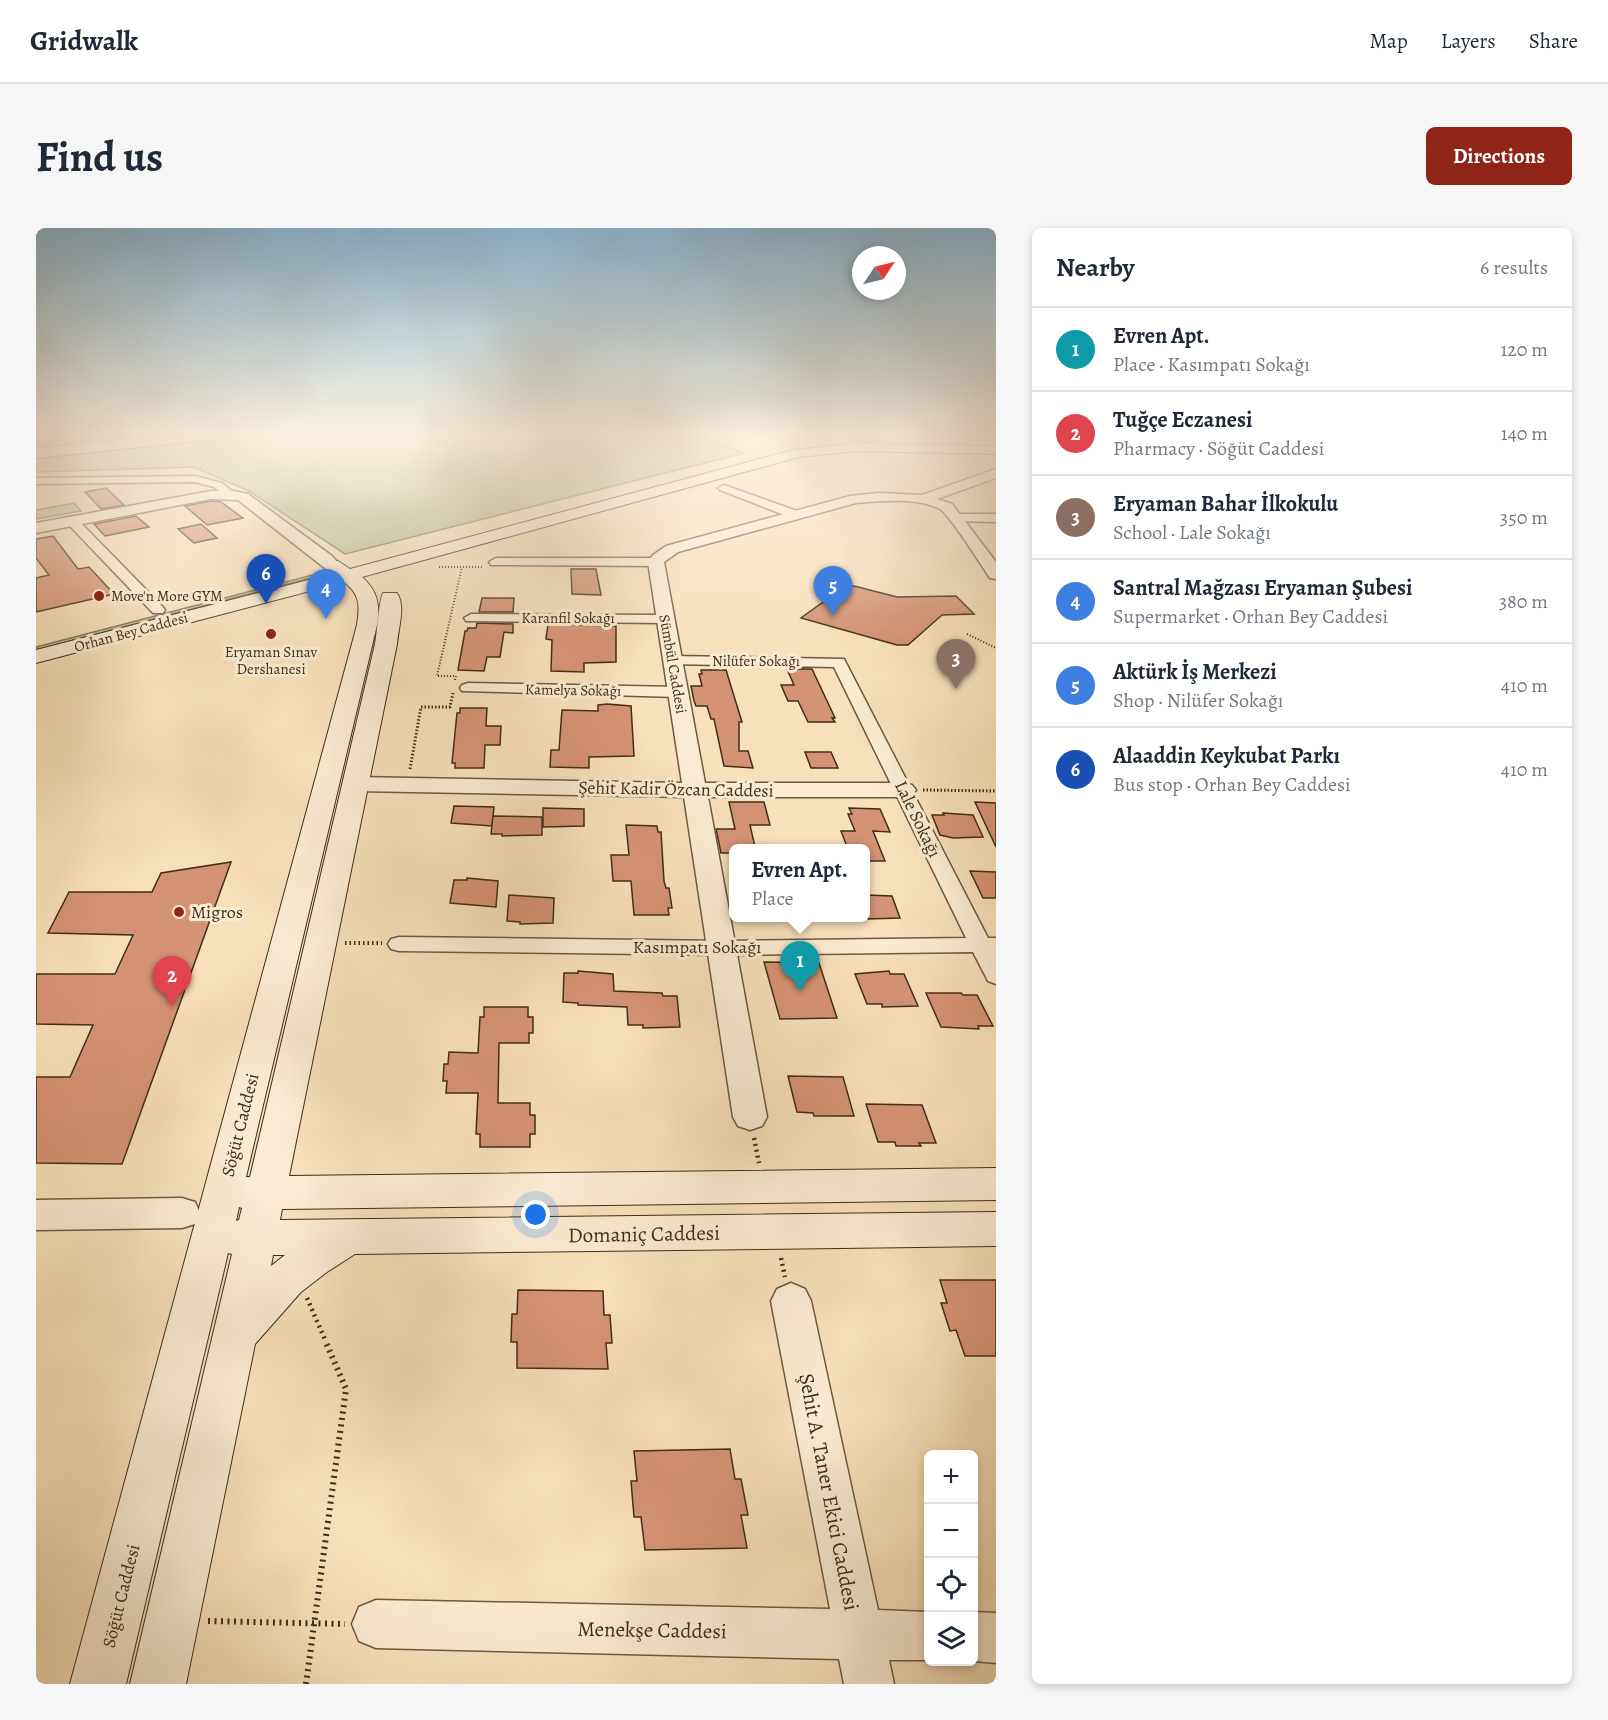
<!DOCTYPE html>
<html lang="en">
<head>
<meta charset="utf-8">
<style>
	body { margin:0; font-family:Alegreya,serif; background:#f6f6f7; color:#1f2937 }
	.controls { position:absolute; right:18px; bottom:18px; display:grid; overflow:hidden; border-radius:9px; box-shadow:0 3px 9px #0003 }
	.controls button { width:54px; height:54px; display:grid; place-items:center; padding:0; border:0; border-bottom:2px solid #e0e1e3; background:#fff; color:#1f2937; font:30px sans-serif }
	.compass { position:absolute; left:816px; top:18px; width:54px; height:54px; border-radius:50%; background:#fff; box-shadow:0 3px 9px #0003; rotate:55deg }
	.you { position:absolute; left:500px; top:987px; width:21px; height:21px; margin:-15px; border:4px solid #fff; border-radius:50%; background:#1a73e8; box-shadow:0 0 0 9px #1a73e833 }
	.badge { display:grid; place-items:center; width:39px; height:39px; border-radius:50%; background:#8f2418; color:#fff; font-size:20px; font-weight:700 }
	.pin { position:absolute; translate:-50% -50px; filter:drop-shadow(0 2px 3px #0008) }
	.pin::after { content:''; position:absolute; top:32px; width:21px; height:18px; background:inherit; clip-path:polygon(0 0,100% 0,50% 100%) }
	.popup { position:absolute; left:693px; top:616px; width:141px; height:78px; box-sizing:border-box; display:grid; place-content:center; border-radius:9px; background:#fff; filter:drop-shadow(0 2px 4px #0005); font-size:20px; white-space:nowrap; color:#747a83 }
	.popup b { font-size:22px; color:#1f2937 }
	.popup::after { content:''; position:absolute; left:50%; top:100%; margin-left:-12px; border:12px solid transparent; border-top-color:#fff }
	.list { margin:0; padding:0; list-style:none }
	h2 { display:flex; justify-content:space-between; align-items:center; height:78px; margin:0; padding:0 24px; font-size:26px }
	h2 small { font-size:20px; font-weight:400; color:#747a83 }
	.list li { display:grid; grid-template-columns:39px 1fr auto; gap:18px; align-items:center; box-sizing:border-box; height:84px; padding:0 24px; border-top:2px solid #e0e1e3 }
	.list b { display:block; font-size:22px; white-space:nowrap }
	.list p { margin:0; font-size:20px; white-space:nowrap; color:#747a83 }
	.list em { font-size:20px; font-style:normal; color:#747a83 }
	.icon { flex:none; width:33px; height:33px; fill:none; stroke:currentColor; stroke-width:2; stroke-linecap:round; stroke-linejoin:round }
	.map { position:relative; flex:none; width:960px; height:1456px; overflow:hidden; border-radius:9px }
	header { display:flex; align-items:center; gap:36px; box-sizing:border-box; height:84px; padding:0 30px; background:#fff; border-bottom:2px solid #e0e1e3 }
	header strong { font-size:28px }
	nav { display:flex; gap:33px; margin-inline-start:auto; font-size:21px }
	.intro { display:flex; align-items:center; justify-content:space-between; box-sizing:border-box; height:144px; padding:0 36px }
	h1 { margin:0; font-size:42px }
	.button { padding:15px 27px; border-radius:9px; background:#8f2418; color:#fff; font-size:21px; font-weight:700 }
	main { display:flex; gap:36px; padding:0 36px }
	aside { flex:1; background:#fff; border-radius:9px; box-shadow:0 3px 9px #0003 }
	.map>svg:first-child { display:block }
	.green { fill:#b8c393; stroke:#7c7856; stroke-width:1.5 }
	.building { fill:#d59375; stroke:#412d19; stroke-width:1.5 }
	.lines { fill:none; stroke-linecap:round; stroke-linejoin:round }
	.minor-casing { stroke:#6f5a41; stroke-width:3 }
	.tertiary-casing { stroke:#6f5a41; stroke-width:3 }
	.secondary-casing { stroke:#412d19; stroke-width:2 }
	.motorway-casing { stroke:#412d19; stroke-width:2 }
	.path-far4 { stroke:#412d19; stroke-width:2; stroke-dasharray:1 2; stroke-linecap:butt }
	.path-far3 { stroke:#412d19; stroke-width:3; stroke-dasharray:1.5 2; stroke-linecap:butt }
	.path-far2 { stroke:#412d19; stroke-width:4; stroke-dasharray:1.5 3; stroke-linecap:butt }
	.path-far1 { stroke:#412d19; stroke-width:4.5; stroke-dasharray:2 4; stroke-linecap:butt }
	.path { stroke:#412d19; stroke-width:6; stroke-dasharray:2 4.5; stroke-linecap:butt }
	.minor { fill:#faebd2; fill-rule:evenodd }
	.tertiary { fill:#faebd2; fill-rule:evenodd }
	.secondary { fill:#faebd2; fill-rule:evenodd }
	.motorway { fill:#f8e0ba; fill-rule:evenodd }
	.poi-dot { fill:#8f2418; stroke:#faebd2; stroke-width:2 }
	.labels { text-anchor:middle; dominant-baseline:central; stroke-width:6; stroke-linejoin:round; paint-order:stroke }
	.far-poi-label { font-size:15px; fill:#412d19; stroke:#faebd2; text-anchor:start }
	.far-street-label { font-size:15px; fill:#412d19; stroke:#faebd2 }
	.street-label { font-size:18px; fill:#412d19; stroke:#faebd2 }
	.poi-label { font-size:18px; fill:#412d19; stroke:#faebd2; text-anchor:start }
	.near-street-label { font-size:21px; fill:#412d19; stroke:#faebd2 }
</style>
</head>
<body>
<header>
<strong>Gridwalk</strong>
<nav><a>Map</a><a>Layers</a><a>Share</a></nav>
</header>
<div class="intro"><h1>Find us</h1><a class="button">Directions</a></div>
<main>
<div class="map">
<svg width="960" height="1456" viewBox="0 0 960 1456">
	<rect width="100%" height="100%" fill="#f8e0ba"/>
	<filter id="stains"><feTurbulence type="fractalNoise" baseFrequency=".00333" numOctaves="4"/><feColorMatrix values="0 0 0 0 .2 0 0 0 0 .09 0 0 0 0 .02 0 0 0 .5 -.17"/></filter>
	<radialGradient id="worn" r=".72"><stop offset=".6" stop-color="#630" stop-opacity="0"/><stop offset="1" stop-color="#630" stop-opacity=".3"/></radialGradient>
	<g class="green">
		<path d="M0,208H151L0,223Z"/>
		<path d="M218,208H663L708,225L309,326L213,263L158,239L0,244V230Z"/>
		<path d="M38,275L45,283L0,291V282Z"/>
		<path d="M284,345L290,346L0,422V419Z"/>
	</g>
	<g class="building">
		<path d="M70,260L88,277L65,281L49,264Z"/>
		<path d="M175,273L185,274L207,290L171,297L149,278Z"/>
		<path d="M100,288L113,299L69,308L58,296Z"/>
		<path d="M165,296L181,310L158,315L142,301Z"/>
		<path d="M17,308L42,341L53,339L78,366L0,384V350L13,347L0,330V311Z"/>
		<path d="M535,341H560L565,367L536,366Z"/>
		<path d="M818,358L861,369L920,368L938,386L906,387L872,417H861L765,390L808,359Z"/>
		<path d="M446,370H478L477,384H443Z"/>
		<path d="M441,395L477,396V405L468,404L464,429H451L448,443L422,442L429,403H431L432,400H440Z"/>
		<path d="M512,396L580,398V434L548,435V444L515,443L516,412L510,411Z"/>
		<path d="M751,441H776L799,490H796L799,494H772L762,473H752L745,457H758Z"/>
		<path d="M665,442H690L706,494H703V523H712L717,540L688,538L678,491H675L671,478H660L658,473L655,458H666L663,446H666Z"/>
		<path d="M571,476L595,478L598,528L553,529V540L514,539L515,522H523L526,482L562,483V477Z"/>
		<path d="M424,480H451L450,498H465L464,517H449L448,540H419V535H416L421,485H424Z"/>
		<path d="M769,524H795L802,540H775Z"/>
		<path d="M693,574H728L734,597H714L719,619L716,618L717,621H698V625H685L680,601H699Z"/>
		<path d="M939,574L960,575V619Z"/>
		<path d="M418,578L458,579L456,598L415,595Z"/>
		<path d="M507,580L548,581V598L507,599Z"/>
		<path d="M813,580L844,581L854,604L837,603L849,633H830V621H812L805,603H819L812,586H816Z"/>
		<path d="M907,585L937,587L947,609L917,610L904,607L896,587H908Z"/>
		<path d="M457,588L506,589V607L466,608V606H455Z"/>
		<path d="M590,597L621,598L622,604H625L628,653L630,660H633L636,680H632L633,687H598L595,653H577L575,627H593Z"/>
		<path d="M195,634L86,936L0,935V849H34L57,797L0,796V746H79L97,707L12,705L33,664H116L125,645Z"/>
		<path d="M934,643L960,644V670H947Z"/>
		<path d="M431,650L462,653L460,679L414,675L418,652H431Z"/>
		<path d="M473,667L518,670L517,695L484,696V694L471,693Z"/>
		<path d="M830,667L856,668L864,690L830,691Z"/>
		<path d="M728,734L783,735L801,790L744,791Z"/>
		<path d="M542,743L577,746L578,763L626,765L627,768H641L644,799L607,800V797H592L591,779L542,777V775L527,774L528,745H542Z"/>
		<path d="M853,743L854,746H868L882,778L846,779V776H831L819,746Z"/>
		<path d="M890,765H925L927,767H941L957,798H942L943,801L905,799Z"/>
		<path d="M448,779H492V789H497V805H493V815H463L462,875H494V887H499V906H494V919H444V906H440L442,865H410L411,853H407L408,836H412L413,824L442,825L444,789H448Z"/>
		<path d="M752,848L807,849L818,888H778L777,885L761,884Z"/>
		<path d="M830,876L886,877L900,915H883L885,918H860L859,914H842Z"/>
		<path d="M904,1052H960V1128H929L920,1102L914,1103L905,1075H911Z"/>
		<path d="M482,1062L567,1063L568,1087H574L576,1115H570L572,1141L481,1140V1114H475L476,1086H481Z"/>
		<path d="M694,1221L699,1251H705L712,1287H705L711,1320L609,1322L605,1289H598L595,1253H601L598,1223Z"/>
	</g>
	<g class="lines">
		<defs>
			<g id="minor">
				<path d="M159,248L186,255L199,266L197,268H189L178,259L159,254L0,256V250Z"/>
				<path d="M688,257L764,284L766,287L764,290H756L684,262L682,260Z"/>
				<path d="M919,286H960V294L915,293L913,290Z"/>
				<path d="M36,289L40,290L127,379L129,382L127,385H117L32,296L30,293Z"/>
				<path d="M460,330H620L627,334L620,338L455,337L453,334Z"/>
				<path d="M435,386L630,387L637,391L630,395L430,393L428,390Z"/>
				<path d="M637,428L808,431L952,710H960V756L952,753L937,724L686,727L363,723L355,721L352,716L355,711L363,709L686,713L930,710L798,439L632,436L629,433Z"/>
				<path d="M432,455L642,459L650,464L642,469L426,463L424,460L426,457Z"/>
			</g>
			<g id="tertiary">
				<path d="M960,241V250L901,271L916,276L960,334V351L954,350C945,337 914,287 904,281C880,269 845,273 820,275L642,324L628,334L669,555H868L876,557L880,562L876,567L868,569H672L731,889L726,898L714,902L702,898L697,889L648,569L319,563L311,561L307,556L311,551L319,549L646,555L612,334L617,327L630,318L814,268L843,265L886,267Z"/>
				<path d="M193,262L212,266L296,328L304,337L302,341H290L202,272L175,271L0,305V295L175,263Z"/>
				<path d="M146,970L159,974L164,985L159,996L146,1000L0,1002V972Z"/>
				<path d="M755,1055L769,1061L775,1073L842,1382L892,1384V1432H853L858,1456H808L803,1431L340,1420L323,1413L316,1396L323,1379L340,1372L794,1381L735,1073L741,1061Z"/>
				<path d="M938,1384L960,1385V1435L938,1433Z"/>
			</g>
			<path id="secondary" d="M819,215L960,218V226L819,223L763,229L326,349C342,363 344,377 341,397L210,949H214L339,416C341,406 343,371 347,365H361C370,378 362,401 361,416L253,948L960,940V972L246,981L244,992L960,984V1018L319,1026L291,1044L265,1064L219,1116L150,1456H94L196,1026L192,1025L90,1456H34L321,397C324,378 324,366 308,354L0,435V422L296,346L287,337L290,333H302L314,341L757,222ZM203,979L206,980L203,992L200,993ZM237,1027H249L235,1038Z"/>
			<path id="motorway" d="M125,208H179L172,212L0,230V220Z"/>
		</defs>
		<use href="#minor" class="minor-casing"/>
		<use href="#tertiary" class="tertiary-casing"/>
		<use href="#secondary" class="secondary-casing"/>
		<use href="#motorway" class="motorway-casing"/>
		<g class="path-far4">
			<path d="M403,339H446"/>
			<path d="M931,406L960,420"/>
			<path d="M419,452L420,448H401L426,339"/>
		</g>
		<g class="path-far3">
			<path d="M374,541L385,479H414L417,465"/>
			<path d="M887,562L960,563"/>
		</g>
		<path class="path-far2" d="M309,715H346"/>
		<g class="path-far1">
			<path d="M718,910L723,935"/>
			<path d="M745,1030L749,1049"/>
			<path d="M271,1070L290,1114"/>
		</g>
		<g class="path">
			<path d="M172,1393L309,1396"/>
			<path d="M270,1456L310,1161L289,1112"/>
		</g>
		<use href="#minor" class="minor"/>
		<use href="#tertiary" class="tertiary"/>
		<use href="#secondary" class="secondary"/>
		<use href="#motorway" class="motorway"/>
	</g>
	<linearGradient id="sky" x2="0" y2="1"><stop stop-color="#8bb7d4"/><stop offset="0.5" stop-color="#fcf1e0"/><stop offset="1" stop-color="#fcf1e0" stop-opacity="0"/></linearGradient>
	<rect width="960" height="412" fill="url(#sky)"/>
	<g class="poi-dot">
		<circle cx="63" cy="368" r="6"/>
		<circle cx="235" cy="406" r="6"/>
		<circle cx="143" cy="684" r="6"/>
	</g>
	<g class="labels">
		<g class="far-poi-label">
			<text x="75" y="368">Move'n More GYM</text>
			<text x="235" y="424" text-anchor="middle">Eryaman Sınav<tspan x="235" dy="17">Dershanesi</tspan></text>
		</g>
		<g class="far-street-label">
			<text x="532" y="390">Karanfil Sokağı</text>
			<text transform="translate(95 404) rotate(-15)">Orhan Bey Caddesi</text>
			<text x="720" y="433">Nilüfer Sokağı</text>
			<text transform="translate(637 436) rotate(80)">Sümbül Caddesi</text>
			<text transform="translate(537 462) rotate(1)">Kamelya Sokağı</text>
		</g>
		<g class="street-label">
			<text transform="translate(640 561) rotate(1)">Şehit Kadir Özcan Caddesi</text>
			<text transform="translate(882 591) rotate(64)">Lale Sokağı</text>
			<text x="661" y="719">Kasımpatı Sokağı</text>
			<text transform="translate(204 897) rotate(-76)">Söğüt Caddesi</text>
			<text transform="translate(85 1368) rotate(-76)">Söğüt Caddesi</text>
		</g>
		<g class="poi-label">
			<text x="155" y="684">Migros</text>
		</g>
		<g class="near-street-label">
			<text transform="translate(608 1006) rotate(-1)">Domaniç Caddesi</text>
			<text transform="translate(793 1264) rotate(79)">Şehit A. Taner Ekici Caddesi</text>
			<text transform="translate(616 1402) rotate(1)">Menekşe Caddesi</text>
		</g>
	</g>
	<rect width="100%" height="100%" filter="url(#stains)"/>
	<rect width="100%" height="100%" fill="url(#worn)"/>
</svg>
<div class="controls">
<button>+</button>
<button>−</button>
<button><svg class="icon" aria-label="locate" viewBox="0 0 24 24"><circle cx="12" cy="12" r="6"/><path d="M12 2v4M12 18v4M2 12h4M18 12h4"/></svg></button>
<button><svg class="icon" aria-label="layers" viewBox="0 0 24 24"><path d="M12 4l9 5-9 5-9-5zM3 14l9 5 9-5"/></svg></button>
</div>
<svg class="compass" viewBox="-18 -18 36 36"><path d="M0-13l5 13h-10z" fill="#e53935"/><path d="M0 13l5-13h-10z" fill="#747a83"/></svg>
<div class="you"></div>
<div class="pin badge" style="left:764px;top:763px;background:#0f9aa8">1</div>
<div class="popup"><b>Evren Apt.</b>Place</div>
<div class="pin badge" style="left:136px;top:778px;background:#e0444e">2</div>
<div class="pin badge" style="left:920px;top:461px;background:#8d6e63">3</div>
<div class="pin badge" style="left:290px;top:391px;background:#3f7fe0">4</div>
<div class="pin badge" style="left:797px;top:388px;background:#3f7fe0">5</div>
<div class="pin badge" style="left:230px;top:376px;background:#1a4fb4">6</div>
</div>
<aside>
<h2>Nearby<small>6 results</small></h2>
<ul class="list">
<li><span class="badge" style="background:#0f9aa8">1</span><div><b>Evren Apt.</b><p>Place · Kasımpatı Sokağı</p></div><em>120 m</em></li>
<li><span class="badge" style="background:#e0444e">2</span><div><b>Tuğçe Eczanesi</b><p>Pharmacy · Söğüt Caddesi</p></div><em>140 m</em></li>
<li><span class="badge" style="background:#8d6e63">3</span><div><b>Eryaman Bahar İlkokulu</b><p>School · Lale Sokağı</p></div><em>350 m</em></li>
<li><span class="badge" style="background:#3f7fe0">4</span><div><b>Santral Mağzası Eryaman Şubesi</b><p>Supermarket · Orhan Bey Caddesi</p></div><em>380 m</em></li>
<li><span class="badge" style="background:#3f7fe0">5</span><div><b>Aktürk İş Merkezi</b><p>Shop · Nilüfer Sokağı</p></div><em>410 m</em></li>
<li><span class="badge" style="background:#1a4fb4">6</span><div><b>Alaaddin Keykubat Parkı</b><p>Bus stop · Orhan Bey Caddesi</p></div><em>410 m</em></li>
</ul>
</aside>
</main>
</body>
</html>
